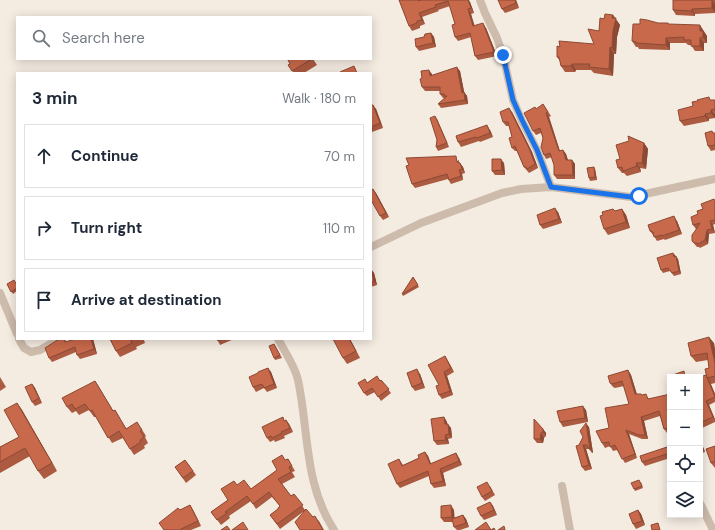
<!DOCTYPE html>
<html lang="en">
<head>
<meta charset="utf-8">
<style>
	body { margin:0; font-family:"DM Sans",sans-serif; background:#f2f2f3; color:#1f2937 }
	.controls { position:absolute; right:12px; bottom:12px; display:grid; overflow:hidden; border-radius:0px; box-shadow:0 2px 10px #0003 }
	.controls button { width:36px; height:36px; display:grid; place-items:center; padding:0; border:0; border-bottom:1px solid #e0e1e3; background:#fff; color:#1f2937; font:20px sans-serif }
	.stop { position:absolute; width:12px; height:12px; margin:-9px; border:3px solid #1a73e8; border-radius:50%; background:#fff }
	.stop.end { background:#1a73e8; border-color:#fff; box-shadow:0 1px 4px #0008 }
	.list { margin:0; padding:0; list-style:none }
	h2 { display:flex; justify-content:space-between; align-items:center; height:52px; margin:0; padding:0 16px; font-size:17px }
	h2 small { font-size:13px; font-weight:400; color:#747a83 }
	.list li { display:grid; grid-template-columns:26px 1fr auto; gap:12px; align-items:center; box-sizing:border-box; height:64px; margin:0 8px 8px; padding:0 8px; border:1px solid #e0e1e3; border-radius:0px }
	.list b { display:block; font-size:15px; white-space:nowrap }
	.list em { font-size:13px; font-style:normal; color:#747a83 }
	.icon { flex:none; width:22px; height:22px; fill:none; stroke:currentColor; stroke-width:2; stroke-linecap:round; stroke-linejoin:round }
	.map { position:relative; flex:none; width:715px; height:530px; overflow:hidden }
	.search { position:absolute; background:#fff; box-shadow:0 2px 10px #0003; left:16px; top:16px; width:356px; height:44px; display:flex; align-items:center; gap:10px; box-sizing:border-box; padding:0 14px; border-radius:0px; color:#747a83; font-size:15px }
	.panel { position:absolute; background:#fff; box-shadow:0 2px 10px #0003; left:16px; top:72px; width:356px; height:268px; border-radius:0px }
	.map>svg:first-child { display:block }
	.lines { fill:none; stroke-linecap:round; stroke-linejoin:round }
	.street { stroke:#cdbbac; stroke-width:8 }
	.wall { fill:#ac5a40 }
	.shaded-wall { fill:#8c4a34 }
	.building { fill:#c8694b; stroke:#8c4a34 }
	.route { stroke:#1a73e8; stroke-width:5 }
</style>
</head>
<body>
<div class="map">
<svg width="715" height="530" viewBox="0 0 715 530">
	<rect width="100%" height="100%" fill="#f4ebe1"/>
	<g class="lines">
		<g class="street">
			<path d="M480,0L485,13L497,38L503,55L513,100L522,121L537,150L551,187"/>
			<path d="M371,247L421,223L502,193L521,189L551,187L631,197L715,179"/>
			<path d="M0,293L17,334"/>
			<path d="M19,339L24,348L31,352L40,350L59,339"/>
			<path d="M278,339C285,352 295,366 298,380C309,432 304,484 334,530"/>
			<path d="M562,486L570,530"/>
			<path d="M700,503L713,530"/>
		</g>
	</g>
	<g class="wall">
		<path d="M399,0H420L470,2L474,13L471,14L474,26L486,28L497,56L478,60L475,56L471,37L458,41L455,37V24L450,6L438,10L439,11L422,17L425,24L420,26V28L412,31L409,26Z"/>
		<path d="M498,0H516L519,8L505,13L502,9Z"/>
		<path d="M673,0H715V13L695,14V16L676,15L673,10Z"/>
		<path d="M613,15L620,25L617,37L616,54H614L613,76L594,73L591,70H576L575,72H565L561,66L560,61L557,57L560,47L594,44L599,31L604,19Z"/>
		<path d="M658,23H668L669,25L704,31V32L707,36V43H704V51H695L691,45H688L686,43H670V50L639,49L638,47H636L632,41L640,24Z"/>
		<path d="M431,33L434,37L436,47L419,51L416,47L424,37Z"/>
		<path d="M313,59L317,65L304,73H294L288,65Z"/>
		<path d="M460,71L464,92L467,96L468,104L441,108L438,104L445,98H443L440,94V91H425L422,87L432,74V75Z"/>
		<path d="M711,100H715V118L709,119V121L684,126L680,121L693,106Z"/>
		<path d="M543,104L551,116L549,117L560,151L563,150L566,154L568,160H572L575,164V179H557L554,175V165L552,157L546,159L544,155L543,138L541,133L536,135L533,131L536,109Z"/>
		<path d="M371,105L376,109L383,128L372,132L371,130Z"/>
		<path d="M512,112L532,152L538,168L529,173L524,167L517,151H515L512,148V137L509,126H506L503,122Z"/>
		<path d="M437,119L449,147L438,151L436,147L437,140Z"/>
		<path d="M490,130L493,137L480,142L479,141L461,147L458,142Z"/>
		<path d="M714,133H715V150L711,151L708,146Z"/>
		<path d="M644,143L648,149L646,169L640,168L641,172L627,176L624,173H622L618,168L620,159Z"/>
		<path d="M459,160V162L463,167L465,173L462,174L463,180L451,184L448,179L415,188L412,184Z"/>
		<path d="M504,163L505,175H495L492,171Z"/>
		<path d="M595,169L597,180L590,181L589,178Z"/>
		<path d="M376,193L389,217L383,220L380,216Z"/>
		<path d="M715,200V224L713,225L715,233L709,234L708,244L700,248L699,247H697L692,241L697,228L696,229L693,225L698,214L703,209Z"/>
		<path d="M622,209L626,215L630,228L608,235L604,229L615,211Z"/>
		<path d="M558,212L562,223L543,229L540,225Z"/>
		<path d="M677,221L682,234L665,240L664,239L657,241L654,236L653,235L650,231Z"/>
		<path d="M673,253L678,259L681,274L674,276L670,271L663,273L661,270Z"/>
		<path d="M371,269L374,273L377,285L371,287Z"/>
		<path d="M413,277L419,287L403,296L402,294Z"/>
		<path d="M7,284H17V291L13,294Z"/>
		<path d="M59,339H65L66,342L93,339L97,354L80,359L77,355L76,352L52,362L49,358Z"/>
		<path d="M110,339H146L144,340L145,343L136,347L137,349L120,357L116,351Z"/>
		<path d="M217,339H234L220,345Z"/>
		<path d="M350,339L360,358L347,364L343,358Z"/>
		<path d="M714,343L715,350V383L711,384L710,382L715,394V402L709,405L715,419V422L700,429V386L707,376L709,368L708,360L696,362L691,356Z"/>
		<path d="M274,344L282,358L275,360L274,358Z"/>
		<path d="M445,356L454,372L447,376L453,395L442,399L439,395V385Z"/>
		<path d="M268,368L271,372L277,388L267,392L264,388L256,392L253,387L258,373Z"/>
		<path d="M628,370L631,375L637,394L642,395L649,399L666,395L670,393V432L667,433L664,429L660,416L644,421L648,439H642L629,434L637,458L625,463L617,450L613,451L610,446L605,448L602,443L609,428L629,404L624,386L615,388L613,387L610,383Z"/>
		<path d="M420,374L425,388L415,391L412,387Z"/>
		<path d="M0,377L6,387L0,391Z"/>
		<path d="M381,380L391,393L381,401L375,392L367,396L364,393L368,382L380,381Z"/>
		<path d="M95,381L113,411L115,410L126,428H141L146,436L145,437L148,443L144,446L145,448L134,455L123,438L112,443L96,417H94L89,410L79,415L76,411L72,413L67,407Z"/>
		<path d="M32,384L35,388L42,403L35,406L32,402Z"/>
		<path d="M17,403L22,410L57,471L44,479L38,471L30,456L0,473V447L19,437Z"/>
		<path d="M586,410L588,422L563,427L560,422Z"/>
		<path d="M444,417L447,422V424L451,428L452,438L448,439L449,444L437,445L434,441Z"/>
		<path d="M285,420H286L289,424L293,432L284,436L285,438L275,442L274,440L270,442L267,438Z"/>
		<path d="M589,427L593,453H592L589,449H586L592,469L585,471L582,467L579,445Z"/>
		<path d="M543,429L546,433V436L544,438L543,443H537L534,439Z"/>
		<path d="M700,439L705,452L700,454Z"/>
		<path d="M670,446V458L645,466L642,462Z"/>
		<path d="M715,446V468L711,463Z"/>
		<path d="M425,452L428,456L431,464L456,453L459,458L462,465L443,473L446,486L434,488L431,484L429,476L400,488L397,484L399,459L403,465L419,458Z"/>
		<path d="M288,459L295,471L292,472L295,477L282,484L291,496L294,494L305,510L313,517L319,521L324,530H300L303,512L280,529L270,515L278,509L280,506L272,497L256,509L251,501L229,516L230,518L221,525L211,512L228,500L237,485L251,489L277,470L285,460Z"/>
		<path d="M185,460L196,475L186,483L175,467Z"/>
		<path d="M641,482L643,488L635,491L634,489Z"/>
		<path d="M490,486L495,495L485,501L482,497Z"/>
		<path d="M490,502L493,506L497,515L484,520L481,516Z"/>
		<path d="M190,505L193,510L201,526L191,530H164L180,510Z"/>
		<path d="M454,510V518L463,515L466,519L469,527L460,530H457L454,527L453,522H444L441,518Z"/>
		<path d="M638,510L641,514L645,525L636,529L633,524Z"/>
	</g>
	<g class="shaded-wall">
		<path d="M468,0H469L470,2L474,13L471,8Z"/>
		<path d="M515,0H516L519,8L516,3Z"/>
		<path d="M712,0L715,4V12L712,8Z"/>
		<path d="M468,9L471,14L476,30L473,26Z"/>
		<path d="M692,9L695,14V16L692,11Z"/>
		<path d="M419,13L422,17L425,24L422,20Z"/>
		<path d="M613,15L620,25L617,37L616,54L612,48Z"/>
		<path d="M483,23L486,28L497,56L494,52Z"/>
		<path d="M700,25L707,36V43L703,37L700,31Z"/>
		<path d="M431,33L434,37L436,47L433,43Z"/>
		<path d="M666,38L670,43V50L666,45Z"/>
		<path d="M700,38L704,43V51L700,46Z"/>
		<path d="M610,47L614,54L613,76L609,69Z"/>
		<path d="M572,64L576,70L575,72L571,66Z"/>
		<path d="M457,67L460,71L465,96L462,93Z"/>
		<path d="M429,70L432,74V80L430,76Z"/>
		<path d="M464,92L467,96L468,104L465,100Z"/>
		<path d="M373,105L376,109L383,128L380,123Z"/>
		<path d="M509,108L512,112L532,152L538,168L535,164Z"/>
		<path d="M711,110L715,115V118L711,113Z"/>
		<path d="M546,113L549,117L561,155L559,151Z"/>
		<path d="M705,114L709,119V121L705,116Z"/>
		<path d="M435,116L437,119L449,147L447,143Z"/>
		<path d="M487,125L490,130L493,137L490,133Z"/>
		<path d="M644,143L648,149L646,169L642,163Z"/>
		<path d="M563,150L566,154L569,164L566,160Z"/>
		<path d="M501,159L504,163L505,175L502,170Z"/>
		<path d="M572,160L575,164V179L573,175Z"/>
		<path d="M460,163L463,167L465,173L462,169Z"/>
		<path d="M636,163L640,168L641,172L637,166Z"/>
		<path d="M594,167L595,169L597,180L595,177Z"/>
		<path d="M459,170L462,174L463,180L461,176Z"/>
		<path d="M373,189L376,193L389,217L386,213Z"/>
		<path d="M555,208L558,212L562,223L559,219Z"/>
		<path d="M622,209L626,215L630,228L626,222Z"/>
		<path d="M674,216L677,221L682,234L679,230Z"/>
		<path d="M710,221L713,225L715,233L712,229Z"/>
		<path d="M707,230L709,234L708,244L705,240Z"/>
		<path d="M673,253L678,259L681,274L679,271Z"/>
		<path d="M371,269L374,273L377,285L374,281Z"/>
		<path d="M709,337L714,343L715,350V363Z"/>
		<path d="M91,339H93L97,354L94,349Z"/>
		<path d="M349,339H350L360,358L356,351Z"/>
		<path d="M445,356L448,361L454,372L451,368Z"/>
		<path d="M268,368L271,372L277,388L274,384Z"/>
		<path d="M417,369L420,374L425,388L422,383Z"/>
		<path d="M628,370L631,375L638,399L635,394Z"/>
		<path d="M444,372L447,376L453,395L450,391Z"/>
		<path d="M707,378L710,382L715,394V397Z"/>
		<path d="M95,381L99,387L117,417L113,411Z"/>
		<path d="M32,384L35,388L42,403L39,398Z"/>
		<path d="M706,401L709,405L715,420L713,417Z"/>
		<path d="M17,403L22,410L57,471L52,463Z"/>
		<path d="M583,406L586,410L588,422L585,418Z"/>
		<path d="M444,417L447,422L448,429L445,424Z"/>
		<path d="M641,417L644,421L648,439L645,435Z"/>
		<path d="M286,420L289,424L293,432L290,428Z"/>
		<path d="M586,423L589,427L593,453L590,449Z"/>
		<path d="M448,424L451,428L452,438L449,434Z"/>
		<path d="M543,429L546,433V436L543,432Z"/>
		<path d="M626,430L629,434L637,458L635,454Z"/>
		<path d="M541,433L544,438L543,443L540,439Z"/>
		<path d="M445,435L448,439L449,444L446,440Z"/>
		<path d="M700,439L705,452L702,448L700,443Z"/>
		<path d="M583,445L586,449L592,469L589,465Z"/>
		<path d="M425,452L428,456L433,469L430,464Z"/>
		<path d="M456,453L459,458L462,465L459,461Z"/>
		<path d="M440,469L443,473L446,486L443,481Z"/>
		<path d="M490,502L493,506L497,515L494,510Z"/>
		<path d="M190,505L193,510L201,526L198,521Z"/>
		<path d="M451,505L454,510L455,522L452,517Z"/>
		<path d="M638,510L641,514L645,525L642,521Z"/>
		<path d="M463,515L466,519L469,527L466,523Z"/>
	</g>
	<g class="building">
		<path d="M399,0H418L419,1L421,0H468L471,8L468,9L473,26L483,23L494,52L475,56L470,33L455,37L452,25L455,24L448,1L435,5L436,7L419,13L422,20L417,21V23L409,26Z"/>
		<path d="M498,0H515L516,3L502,9Z"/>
		<path d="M673,0H712V8L692,9V11L673,10Z"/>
		<path d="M605,14L613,15L612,18H616L613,31L612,48L610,47L609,69L589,67L590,64H572L571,66H561L559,57H557V46L560,47L559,41L594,44L588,29L599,31L600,18L604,19Z"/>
		<path d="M640,19L647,20L658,23H668V24L700,25V31H703V37L700,38V46H691V40H684V37L666,38V45L636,43V42L632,41L633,24H640Z"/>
		<path d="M431,33L433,43L416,47L415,39L424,37L425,34Z"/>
		<path d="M290,59H312L292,71L288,65L290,64L288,60Z"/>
		<path d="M354,66L357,73H340V72Z"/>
		<path d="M457,67L462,93L464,92L465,100L438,104L447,96H445L444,94H440V87H422L420,79L422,78L421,71L429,70L430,76Z"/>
		<path d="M709,97L710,100H715V109L711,110V113L705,114V116L680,121L678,110L693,106L692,102L698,101L697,100Z"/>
		<path d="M543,104L548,112L546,113L559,151L563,150L566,160H572L573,175H554V165L550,153L544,155L541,147L543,138L540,128L533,131L524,113L535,107L536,109Z"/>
		<path d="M371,105H373L380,123L371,127Z"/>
		<path d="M509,108L529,148L535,164L527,169L526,167H524L515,146L512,148L509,138L512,137L508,122H503L500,112Z"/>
		<path d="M435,116L447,143L436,147L437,140L430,118Z"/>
		<path d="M487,125L490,133L477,138L476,137L458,142L456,136Z"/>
		<path d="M712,131L713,133H715V145L708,146L705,133Z"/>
		<path d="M628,136L644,143L642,163H636L637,166L623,171L622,167L618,168L616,160L620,159L616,145L629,141Z"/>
		<path d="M456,156L457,162L460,163L462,169L459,170L461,176L449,180L447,174L412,184L406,166L409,165L406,158Z"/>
		<path d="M492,159H501L502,170L492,171Z"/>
		<path d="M594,167L595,177L589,178L587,168Z"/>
		<path d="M373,189L386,213L380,216L371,200V190Z"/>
		<path d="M714,199L715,201V220L710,221L712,229L707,230L705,240L698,244L697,243H694L692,241V235L695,231L700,223L693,225L691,217L698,214L697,211L703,209L701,204Z"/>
		<path d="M555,208L559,219L540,225L537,215Z"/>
		<path d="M613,209L615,211L622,209L626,222L604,229L600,216L603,215L602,212Z"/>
		<path d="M674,216L679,230L662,236V235L654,237L653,232L650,231L648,225Z"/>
		<path d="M673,253L674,257L676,256L679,271L672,273L668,268L661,270L657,258Z"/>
		<path d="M371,269L374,281L371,282Z"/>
		<path d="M413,277L418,285L402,294Z"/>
		<path d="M14,280L17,285V288L11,292L7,284Z"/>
		<path d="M709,337L715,363V376L707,378L705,369L709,368L707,353L691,356L688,343Z"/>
		<path d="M59,339H64L65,342L76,339H91L94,349L77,355L75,347L49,358L45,348Z"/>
		<path d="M110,339H134L131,340L132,343L116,351Z"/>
		<path d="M217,339H223L218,341Z"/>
		<path d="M333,339H349L356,351L343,358Z"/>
		<path d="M274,344L280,355L274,358L269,346Z"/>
		<path d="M445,356L451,368L444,372L450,391L439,395L436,386L439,385L428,365Z"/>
		<path d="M268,368L274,384L264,388L262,384L253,387L249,377L258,373V372Z"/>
		<path d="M417,369L422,383L412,387L407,373Z"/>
		<path d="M628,370L635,394H641L642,395L646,394L648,399L666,395L670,393V427L664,429L659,411L641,417L645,435H639L626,430L635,454L622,459L615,445L610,447L609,442L602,443L596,431L609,428L605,408L629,404L622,381L612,384L610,383L608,376Z"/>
		<path d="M684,371L685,377H671L670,376Z"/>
		<path d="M706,375L715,397L706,401L713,417L700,423V386H701L700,377Z"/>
		<path d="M377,376L380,381L381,380L389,389L378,397L372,388L364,393L358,383L365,379L367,383Z"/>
		<path d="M95,381L113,411L115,410L126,429L137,422L142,430L140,431L144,437L140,440L141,442L130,449L119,431L108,438L92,410L90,411L85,404L75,409L72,404L67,407L62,398Z"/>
		<path d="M32,384L39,398L32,402L25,387Z"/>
		<path d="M17,403L52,463L38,471L25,448L0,462V447L19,437L4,410Z"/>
		<path d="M583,406L585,418L560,422L557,411Z"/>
		<path d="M283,417L284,421L286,420L290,428L281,432L282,433L272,438L271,436L267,438L262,427Z"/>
		<path d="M444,417L445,424H448L449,434L445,435L446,440L434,441L431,419Z"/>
		<path d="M534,419L543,429V432L541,433L540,439H534Z"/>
		<path d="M586,423L590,449H589L587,445H583L589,465L582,467L576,446L579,445L583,437L580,431Z"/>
		<path d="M670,446V453L642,462L640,456Z"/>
		<path d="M715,446V461L711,463L706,449Z"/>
		<path d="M425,452L430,464L456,453L459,461L440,469L443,481L431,484L428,471L397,484L388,464L399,459L402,466L419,458L418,455Z"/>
		<path d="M282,455L285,460L288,459L292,466L289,467L291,472L278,479L291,496L294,494L303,505L277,524L270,515L278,509V508L280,506L269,492L253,504L247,496L225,512L227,513L217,520L211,512L228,500L221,489L234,481L237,485L244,480L251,489L277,470L272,461Z"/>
		<path d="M185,460L193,471L183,478L175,467Z"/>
		<path d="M639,480L642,486L634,489L631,483Z"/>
		<path d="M487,482L492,491L482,497L477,487Z"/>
		<path d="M490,502L494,510L481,516L477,508Z"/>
		<path d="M190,505L198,521L181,529V530H164L159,523L178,508L180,510Z"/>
		<path d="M451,505L452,517L441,518V506Z"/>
		<path d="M306,509L313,517L315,516L323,530H300L295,522Z"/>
		<path d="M638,510L642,521L633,524L629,514Z"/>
		<path d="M463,515L466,523L454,527L452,519Z"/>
		<path d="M243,522L248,530H232Z"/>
		<path d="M486,522L491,530L494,528L495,530H475Z"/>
		<path d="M658,523L660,530H652L651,525Z"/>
		<path d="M227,526L230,530H221Z"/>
		<path d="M504,526L505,530H498Z"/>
	</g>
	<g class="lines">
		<path class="route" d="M503,55L513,100L522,120L537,150L551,187L631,197L639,196"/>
	</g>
</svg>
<div class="controls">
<button>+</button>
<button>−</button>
<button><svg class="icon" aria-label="locate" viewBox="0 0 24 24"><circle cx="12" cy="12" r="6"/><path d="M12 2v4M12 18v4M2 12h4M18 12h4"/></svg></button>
<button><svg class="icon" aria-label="layers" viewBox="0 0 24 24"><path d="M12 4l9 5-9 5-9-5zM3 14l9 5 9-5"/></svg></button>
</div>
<div class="stop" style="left:639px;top:196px"></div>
<div class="stop end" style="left:503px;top:55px"></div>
<div class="search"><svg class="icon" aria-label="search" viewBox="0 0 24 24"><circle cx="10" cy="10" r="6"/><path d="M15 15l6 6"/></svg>Search here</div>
<section class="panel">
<h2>3 min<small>Walk · 180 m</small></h2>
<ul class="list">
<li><svg class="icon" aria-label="ahead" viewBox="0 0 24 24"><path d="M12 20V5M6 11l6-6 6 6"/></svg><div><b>Continue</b></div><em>70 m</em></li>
<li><svg class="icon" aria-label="right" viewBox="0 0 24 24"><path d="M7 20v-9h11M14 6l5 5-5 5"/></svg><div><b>Turn right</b></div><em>110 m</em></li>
<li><svg class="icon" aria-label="arrive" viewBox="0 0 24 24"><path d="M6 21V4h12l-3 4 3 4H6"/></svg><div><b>Arrive at destination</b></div></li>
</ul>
</section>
</div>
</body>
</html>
